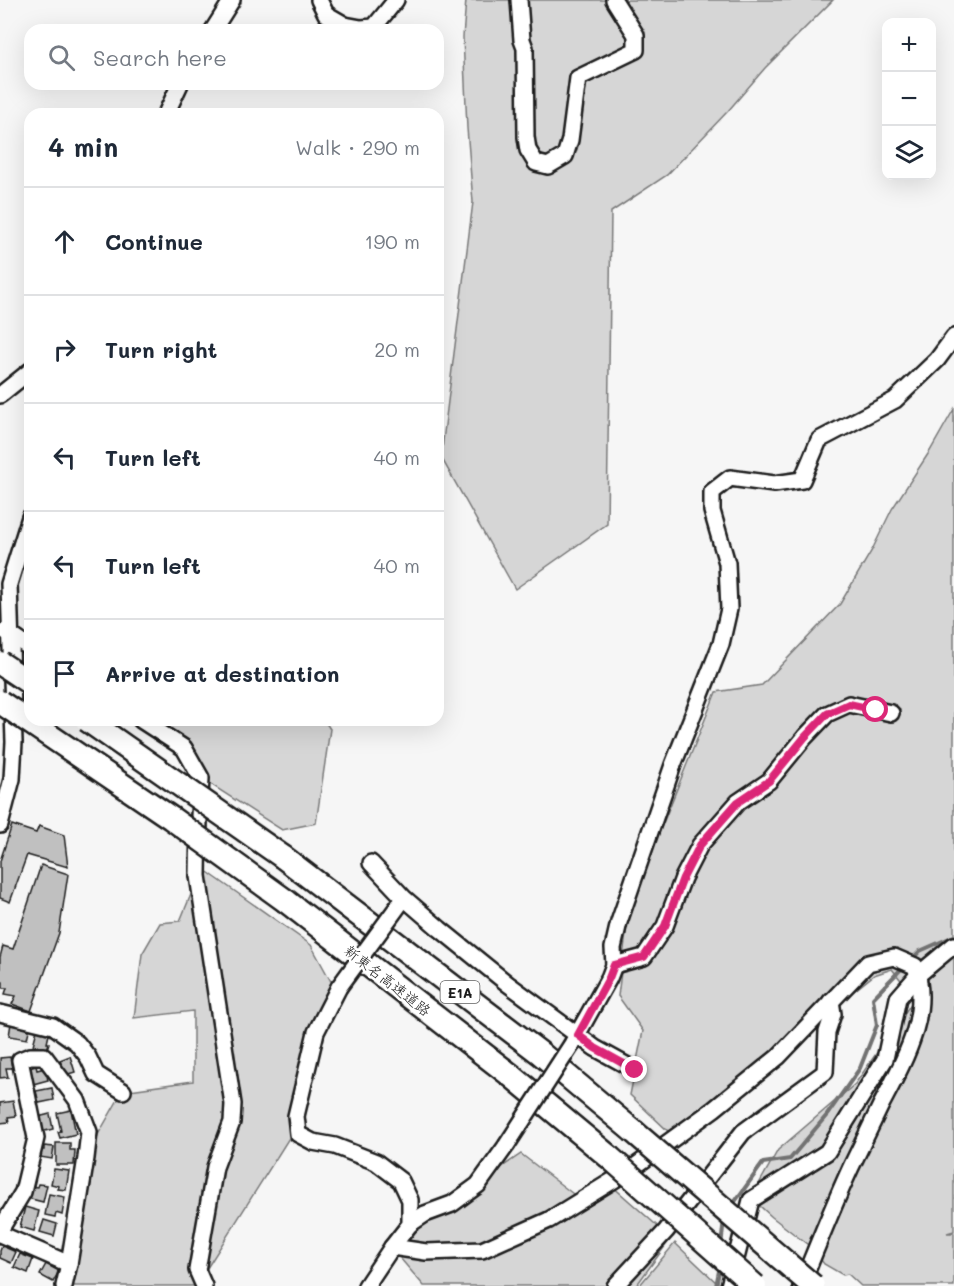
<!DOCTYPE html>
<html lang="en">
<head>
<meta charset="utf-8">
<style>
	body { margin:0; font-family:Mali,"Klee One",sans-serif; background:#f6f6f7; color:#1f2937 }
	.controls { position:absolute; right:18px; top:18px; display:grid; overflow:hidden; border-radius:12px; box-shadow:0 6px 24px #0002 }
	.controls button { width:54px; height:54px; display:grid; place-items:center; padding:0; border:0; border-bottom:2px solid #e0e1e3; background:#fff; color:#1f2937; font:30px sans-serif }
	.stop { position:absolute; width:18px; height:18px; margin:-14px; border:4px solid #db2777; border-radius:50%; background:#fff }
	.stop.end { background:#db2777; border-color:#fff; box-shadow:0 2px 6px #0008 }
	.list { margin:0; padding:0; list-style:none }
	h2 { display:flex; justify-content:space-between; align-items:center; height:78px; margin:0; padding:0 24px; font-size:26px }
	h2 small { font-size:20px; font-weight:400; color:#747a83 }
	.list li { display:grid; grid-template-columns:39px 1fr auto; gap:18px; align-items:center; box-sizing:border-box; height:108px; padding:0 24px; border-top:2px solid #e0e1e3 }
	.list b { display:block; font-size:22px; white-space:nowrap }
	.list em { font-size:20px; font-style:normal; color:#747a83 }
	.icon { flex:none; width:33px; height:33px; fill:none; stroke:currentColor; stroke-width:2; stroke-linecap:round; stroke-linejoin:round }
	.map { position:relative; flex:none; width:954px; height:1286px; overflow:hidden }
	.search { position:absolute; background:#fff; box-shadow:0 6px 24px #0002; left:24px; top:24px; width:420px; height:66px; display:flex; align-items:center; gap:15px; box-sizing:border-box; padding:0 21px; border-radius:18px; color:#747a83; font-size:22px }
	.panel { position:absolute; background:#fff; box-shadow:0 6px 24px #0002; left:24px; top:108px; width:420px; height:618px; border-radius:18px }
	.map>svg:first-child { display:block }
	.green { fill:#d6d6d6; stroke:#797979; stroke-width:1.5 }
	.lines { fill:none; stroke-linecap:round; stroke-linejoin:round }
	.stream { stroke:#727272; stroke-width:4 }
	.building { fill:#c0c0c0; stroke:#1c1c1c; stroke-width:1.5 }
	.minor-casing { stroke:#1c1c1c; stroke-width:20 }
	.highway-casing { stroke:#1c1c1c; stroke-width:27 }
	.minor { stroke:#fff; stroke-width:15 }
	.highway { stroke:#fff; stroke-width:22 }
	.minor-bridge-casing { stroke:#1c1c1c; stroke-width:20; stroke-linecap:butt }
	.highway-bridge-casing { stroke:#1c1c1c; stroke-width:27; stroke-linecap:butt }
	.minor-bridge { stroke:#fff; stroke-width:15 }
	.highway-bridge { stroke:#fff; stroke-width:22 }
	.route { stroke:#db2777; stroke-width:8 }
	.labels { text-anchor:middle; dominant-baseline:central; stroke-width:5; stroke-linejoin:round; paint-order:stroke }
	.shield { fill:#fff; stroke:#606060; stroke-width:1.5 }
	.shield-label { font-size:14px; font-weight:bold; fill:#1c1c1c }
	.street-label { font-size:15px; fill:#1c1c1c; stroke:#fff }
</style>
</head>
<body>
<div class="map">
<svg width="954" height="1286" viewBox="0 0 954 1286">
	<rect width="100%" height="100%" fill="#f6f6f6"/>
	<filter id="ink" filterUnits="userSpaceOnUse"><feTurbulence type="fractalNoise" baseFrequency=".0167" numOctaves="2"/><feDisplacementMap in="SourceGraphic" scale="12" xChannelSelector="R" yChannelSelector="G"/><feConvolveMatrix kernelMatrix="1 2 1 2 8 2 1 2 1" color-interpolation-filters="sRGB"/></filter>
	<g filter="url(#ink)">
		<g class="green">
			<path d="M466,0H833L765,68L728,111L667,175L611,212L607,524L515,589L441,457L473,202L467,128L463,37Z"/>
			<path d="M954,409V1231L947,1233H954V1286H861L848,1274L843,1275L824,1264L812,1248L772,1217L751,1198L778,1150L855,1084L915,998L892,969L874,975L675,1134L668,1131L630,1095L643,1031L618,996L628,918L649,858L716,692L762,685L840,604L872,550L892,509L930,451Z"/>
			<path d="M168,720H324L330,729L316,823L282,830L201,778L168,725Z"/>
			<path d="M202,868L311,945L334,987L294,1130L207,1268L200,1286H63L95,1140L123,1091L193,1081V1011L134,1018L142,954L160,923L180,921Z"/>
			<path d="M521,1154L581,1200L612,1186L671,1238L636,1286H424L394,1251L416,1226Z"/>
			<path d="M675,1243L720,1286H639Z"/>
		</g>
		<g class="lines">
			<g class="stream">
				<path d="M911,960L920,951L954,936"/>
				<path d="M731,1207L763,1163L790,1159L827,1115L860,1068L877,1025L873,998L905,965"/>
				<path d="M721,1247L724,1218"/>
				<path d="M716,1286L720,1266"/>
			</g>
		</g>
		<g class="building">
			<path d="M12,825L36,833L39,826L64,835L68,867L27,855L10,902L0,898V861Z"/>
			<path d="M41,865L68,874L59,933L31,1011L12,1004L16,996L5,994L7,988H3V982L0,981V957L3,946L13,949Z"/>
			<path d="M11,1023L30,1026L27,1039L9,1036Z"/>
			<path d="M38,1026L50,1030L47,1043H49L47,1049L33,1045Z"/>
			<path d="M70,1056L75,1072L65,1075L60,1060Z"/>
			<path d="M10,1057L12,1068H6L8,1077L0,1078V1058Z"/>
			<path d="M36,1066L37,1070L45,1068L48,1080L33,1084L29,1068Z"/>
			<path d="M52,1088L54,1100L39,1103L36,1091Z"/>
			<path d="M13,1101L16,1116L8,1117L9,1122L0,1123V1103Z"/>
			<path d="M71,1110L76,1134L60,1138L58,1132L61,1131L57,1113Z"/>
			<path d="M50,1114L53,1129L41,1132L38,1117Z"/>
			<path d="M56,1143H70V1150H75L74,1165H56Z"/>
			<path d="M44,1146L54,1147L52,1159L40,1157L41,1150H44Z"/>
			<path d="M54,1169L69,1171L66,1190L58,1189L59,1186L51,1184Z"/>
			<path d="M38,1184L47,1185L43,1202L27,1198L30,1186L37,1187Z"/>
			<path d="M49,1194L65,1197L62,1215L56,1213L55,1217L45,1215Z"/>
			<path d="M25,1207L39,1211L34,1231L20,1227Z"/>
			<path d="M44,1220L57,1224L54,1236L40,1232Z"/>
			<path d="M2,1246L16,1252L11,1263L0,1258V1251Z"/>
			<path d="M20,1254L33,1259L28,1273L14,1267Z"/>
			<path d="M46,1264L59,1271L53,1282L40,1275Z"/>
		</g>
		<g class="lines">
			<defs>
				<g id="minor">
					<path d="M319,0L326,14L345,25L361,28L374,27L396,0"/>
					<path d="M519,0L522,40L525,48L526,137L528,150L536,163L548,166L565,156L570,140L578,78L636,50V35L614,0"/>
					<path d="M213,30L232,0"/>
					<path d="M166,114L180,84"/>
					<path d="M0,395L30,371"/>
					<path d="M5,631L30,648"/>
					<path d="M141,720L184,748L201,778L199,817L198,876L233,1104L232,1122L215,1167L197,1270L204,1286"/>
					<path d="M0,825L12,779L14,742L9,584L30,517"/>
					<path d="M371,863L404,898L440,929L508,984L595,1048L635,1070"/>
					<path d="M614,965L644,957L665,926L683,878L700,845L738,802L769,781L805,737L827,714L849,704L891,713"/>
					<path d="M339,987L316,1032L296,1116L298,1134L313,1142L335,1146L376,1162L401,1181L410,1200V1224L392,1247L366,1286"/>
					<path d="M0,1013L53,1026L77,1043L88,1057L96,1074L123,1091"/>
					<path d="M572,1044L609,978L614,965L613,948L619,922L673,765L721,644L729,609L727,563L712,511V492L730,478L774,484L802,480L819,440L895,400L937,360L954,337"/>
					<path d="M410,1224L425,1214L452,1204L478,1185L506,1146"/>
					<path d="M0,1230L23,1192L36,1138L20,1060L30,1056H44L77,1100L89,1132L86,1158L69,1264L64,1286"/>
					<path d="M0,1234L69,1264"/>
					<path d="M392,1247L426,1252L482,1250L549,1220L630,1170L714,1109L778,1057L868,963L894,957L915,966C932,1014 903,1063 881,1105C871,1126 861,1146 851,1167C833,1206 817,1246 801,1286"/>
					<path d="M615,1286L666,1231L743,1132L825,1072L827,1032L833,1014L831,1001"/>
					<path d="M729,1286L751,1200L827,1152L885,1059L898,998L918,975L954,945"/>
				</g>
				<g id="highway">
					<path d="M283,857L540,1053L633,1131"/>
					<path d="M286,901L513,1077L608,1156"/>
				</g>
			</defs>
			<use href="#minor" class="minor-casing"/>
			<use href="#highway" class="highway-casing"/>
			<use href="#minor" class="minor"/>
			<use href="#highway" class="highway"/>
			<defs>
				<g id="minor-bridge">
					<path d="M339,987L399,905"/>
					<path d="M506,1146L572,1044"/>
				</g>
				<g id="highway-bridge">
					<path d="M0,663L30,683"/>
					<path d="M0,702L171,818L286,901"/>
					<path d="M87,720L283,857"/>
					<path d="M633,1131L813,1286"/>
					<path d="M608,1156L755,1286"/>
				</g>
			</defs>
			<use href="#minor-bridge" class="minor-bridge-casing"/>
			<use href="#highway-bridge" class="highway-bridge-casing"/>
			<use href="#minor-bridge" class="minor-bridge"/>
			<use href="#highway-bridge" class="highway-bridge"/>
		</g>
	</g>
	<g class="lines" filter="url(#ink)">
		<path class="route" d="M635,1070L595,1048L578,1035L609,978L614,965L644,957L665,926L683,878L700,845L738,802L769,781L805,737L827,714L849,704L876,710"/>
	</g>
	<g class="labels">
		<rect class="shield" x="440.5" y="981" width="39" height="22" rx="4.5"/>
		<g class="shield-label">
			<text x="460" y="992">E1A</text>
		</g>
		<g class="street-label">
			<text transform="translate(388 980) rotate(38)">新東名高速道路</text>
		</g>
	</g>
</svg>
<div class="controls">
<button>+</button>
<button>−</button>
<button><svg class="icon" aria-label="layers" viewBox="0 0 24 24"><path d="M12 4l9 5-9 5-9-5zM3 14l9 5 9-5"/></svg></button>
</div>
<div class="stop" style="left:876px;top:710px"></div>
<div class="stop end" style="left:635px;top:1070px"></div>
<div class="search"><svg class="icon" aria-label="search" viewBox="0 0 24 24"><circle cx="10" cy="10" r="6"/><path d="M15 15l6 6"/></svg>Search here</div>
<section class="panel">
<h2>4 min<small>Walk · 290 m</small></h2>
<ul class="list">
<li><svg class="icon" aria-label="ahead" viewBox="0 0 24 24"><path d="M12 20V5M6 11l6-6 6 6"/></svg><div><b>Continue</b></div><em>190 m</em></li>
<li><svg class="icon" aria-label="right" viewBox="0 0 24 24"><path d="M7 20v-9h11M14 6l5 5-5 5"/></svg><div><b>Turn right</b></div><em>20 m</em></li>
<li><svg class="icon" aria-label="left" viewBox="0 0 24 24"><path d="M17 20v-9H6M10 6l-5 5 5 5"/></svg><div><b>Turn left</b></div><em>40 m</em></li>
<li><svg class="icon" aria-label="left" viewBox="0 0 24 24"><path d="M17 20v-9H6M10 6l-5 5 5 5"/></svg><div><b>Turn left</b></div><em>40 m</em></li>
<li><svg class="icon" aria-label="arrive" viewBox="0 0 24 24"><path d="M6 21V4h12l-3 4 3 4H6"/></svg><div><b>Arrive at destination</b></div></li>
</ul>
</section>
</div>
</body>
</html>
